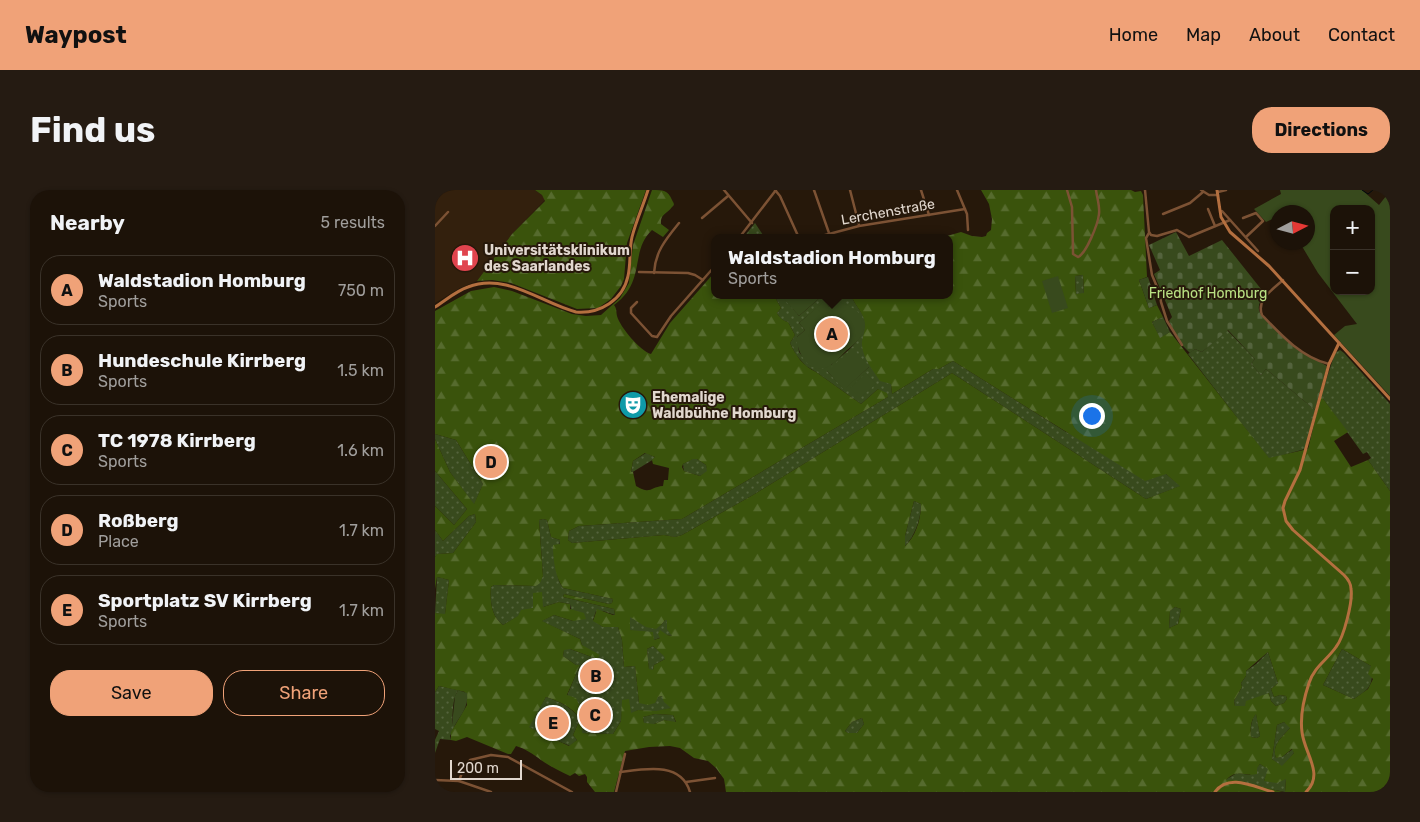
<!DOCTYPE html>
<html lang="en">
<head>
<meta charset="utf-8">
<style>
	body { margin:0; font-family:Rubik,sans-serif; background:#251b12; color:#f1f3f6 }
	.controls { position:absolute; right:15px; top:15px; display:grid; overflow:hidden; border-radius:10px; box-shadow:0 1px 4px #0004 }
	.controls button { width:45px; height:45px; display:grid; place-items:center; padding:0; border:0; border-bottom:1px solid #3a3229; background:#1c1208; color:#f1f3f6; font:25px sans-serif }
	.compass { position:absolute; left:835px; top:15px; width:45px; height:45px; border-radius:50%; background:#1c1208; box-shadow:0 1px 4px #0004; rotate:84deg }
	.scale { position:absolute; left:15px; bottom:12px; width:72px; box-sizing:border-box; padding-left:5px; border:2px solid #e1d7ce; border-top:0; font-size:14px; line-height:18px; white-space:nowrap; color:#e1d7ce; -webkit-text-stroke:4px #26180a; paint-order:stroke }
	.you { position:absolute; left:656px; top:225px; width:18px; height:18px; margin:-12px; border:4px solid #fff; border-radius:50%; background:#1a73e8; box-shadow:0 0 0 8px #1a73e833 }
	.badge { display:grid; place-items:center; width:32px; height:32px; border-radius:50%; background:#f0a278; color:#111; font-size:16px; font-weight:700 }
	.pin { position:absolute; translate:-50% -50%; border:2px solid #fff; box-shadow:0 1px 5px #0006 }
	.popup { position:absolute; left:276px; top:44px; width:242px; height:65px; box-sizing:border-box; display:grid; place-content:center; border-radius:10px; background:#1c1208; filter:drop-shadow(0 1px 4px #0005); font-size:16px; white-space:nowrap; color:#a09e9c }
	.popup b { font-size:19px; color:#f1f3f6 }
	.popup::after { content:''; position:absolute; left:50%; top:100%; margin-left:-10px; border:10px solid transparent; border-top-color:#1c1208 }
	.list { margin:0; padding:0; list-style:none }
	h2 { display:flex; justify-content:space-between; align-items:center; height:65px; margin:0; padding:0 20px; font-size:21px }
	h2 small { font-size:16px; font-weight:400; color:#a09e9c }
	.list li { display:grid; grid-template-columns:32px 1fr auto; gap:15px; align-items:center; box-sizing:border-box; height:70px; margin:0 10px 10px; padding:0 10px; border:1px solid #3a3229; border-radius:20px }
	.list b { display:block; font-size:19px; white-space:nowrap }
	.list p { margin:0; font-size:16px; white-space:nowrap; color:#a09e9c }
	.list em { font-size:16px; font-style:normal; color:#a09e9c }
	.actions { display:flex; gap:10px; padding:15px 20px }
	.actions a { flex:1; padding:11px 0; border:1px solid #f0a278; border-radius:20px; text-align:center; font-size:18px; color:#f0a278 }
	.actions .main { background:#f0a278; color:#111 }
	.map { position:relative; flex:none; width:955px; height:602px; overflow:hidden; border-radius:20px }
	header { display:flex; align-items:center; gap:30px; box-sizing:border-box; height:70px; padding:0 25px; background:#f0a278; color:#111 }
	header strong { font-size:24px }
	nav { display:flex; gap:28px; margin-inline-start:auto; font-size:18px }
	.intro { display:flex; align-items:center; justify-content:space-between; box-sizing:border-box; height:120px; padding:0 30px }
	h1 { margin:0; font-size:35px }
	.button { padding:12px 22px; border-radius:20px; background:#f0a278; color:#111; font-size:18px; font-weight:700 }
	main { display:flex; gap:30px; padding:0 30px }
	aside { flex:1; background:#1c1208; border-radius:20px; box-shadow:0 1px 4px #0004 }
	.map>svg:first-child { display:block }
	.built { fill:#33200d }
	.grass { fill:url(#grass-dots); fill-rule:evenodd }
	.forest { fill:url(#forest-firs); fill-rule:evenodd }
	.cemetery { fill:url(#cemetery-stones) }
	.green { fill:#384a1d; fill-rule:evenodd }
	.lines { fill:none; stroke-linecap:round; stroke-linejoin:round }
	.stream { stroke:#010a0e; stroke-width:1 }
	.street { stroke:#7c5234; stroke-width:2.5 }
	.secondary { stroke:#b46f3f; stroke-width:3 }
	.labels { text-anchor:middle; dominant-baseline:central; stroke-width:4; stroke-linejoin:round; paint-order:stroke }
	.street-label { font-size:14px; fill:#e1d7ce; stroke:#26180a }
	.poi-label { font-size:14px; font-weight:bold; fill:#e1d7ce; stroke:#26180a; text-anchor:start }
	.park-label { font-size:14px; fill:#b9e183; stroke:#26180a }
</style>
</head>
<body>
<header>
<strong>Waypost</strong>
<nav><a>Home</a><a>Map</a><a>About</a><a>Contact</a></nav>
</header>
<div class="intro"><h1>Find us</h1><a class="button">Directions</a></div>
<main>
<aside>
<h2>Nearby<small>5 results</small></h2>
<ul class="list">
<li><span class="badge">A</span><div><b>Waldstadion Homburg</b><p>Sports</p></div><em>750 m</em></li>
<li><span class="badge">B</span><div><b>Hundeschule Kirrberg</b><p>Sports</p></div><em>1.5 km</em></li>
<li><span class="badge">C</span><div><b>TC 1978 Kirrberg</b><p>Sports</p></div><em>1.6 km</em></li>
<li><span class="badge">D</span><div><b>Roßberg</b><p>Place</p></div><em>1.7 km</em></li>
<li><span class="badge">E</span><div><b>Sportplatz SV Kirrberg</b><p>Sports</p></div><em>1.7 km</em></li>
</ul>
<div class="actions"><a class="main">Save</a><a>Share</a></div>
</aside>
<div class="map">
<svg width="955" height="602" viewBox="0 0 955 602">
	<defs>
		<pattern id="grass-dots" width="8" height="8" patternUnits="userSpaceOnUse" patternTransform="scale(1.25)"><rect width="8" height="8" fill="#384a1d"/><path d="M2 2h.1M6 6h.1" fill="none" stroke="#54633d" stroke-width="1.8" stroke-linecap="round"/></pattern>
		<pattern id="forest-firs" width="22" height="20" patternUnits="userSpaceOnUse" patternTransform="scale(1.25)"><rect width="22" height="20" fill="#3a530c"/><path d="M5 1l3.5 6h-7zM16 11l3.5 6h-7z" fill="#566b2e"/></pattern>
		<pattern id="cemetery-stones" width="16" height="16" patternUnits="userSpaceOnUse" patternTransform="scale(1.25)"><rect width="16" height="16" fill="#384a1d"/><path d="M2 7V4a2 2 0 0 1 4 0v3zM10 15v-3a2 2 0 0 1 4 0v3z" fill="#54633d"/></pattern>
	</defs>
	<rect width="100%" height="100%" fill="#26180a"/>
	<path class="built" d="M0,0H100L107,5L110,10L77,44L42,91L25,98L0,113Z"/>
	<g class="grass">
		<path d="M320,33L330,48H308Z"/>
		<path d="M648,85L649,104H641L640,86Z"/>
		<path d="M343,105H352L349,108L364,126L388,105H416C419,114 427,121 430,130C433,140 427,149 428,158L456,194L457,204L498,179H504L518,171L631,242L731,284L746,296L711,309L517,183L318,305L247,345L240,347L229,345L137,353L133,350L134,341L144,336L247,329L453,207L443,199L426,214L381,182L371,176L361,165L355,153L360,145L353,132C347,131 344,127 342,123L346,118L341,109ZM389,112L394,117L426,127C435,148 410,162 396,175L372,172L364,162L362,147L370,140L364,133ZM434,177L409,199L392,181Z"/>
		<path d="M792,140L820,169L816,174L826,185L831,179L880,220L870,259L834,269L753,164L760,159L767,162Z"/>
		<path d="M905,160L909,163L955,214V301L933,270L936,268L932,262L928,264L886,206L900,163Z"/>
		<path d="M0,244L21,250L48,294L39,315L15,282L0,249Z"/>
		<path d="M211,263L220,267L219,269L196,283L198,271Z"/>
		<path d="M257,269H262L271,275L273,282L265,286L249,281L248,274Z"/>
		<path d="M0,281L32,319L19,335L0,316Z"/>
		<path d="M479,311L486,314C486,329 480,346 469,357L470,346Z"/>
		<path d="M40,324L41,332L18,363L3,364L0,367V340L8,351L34,326Z"/>
		<path d="M108,329L112,330L116,347L125,350C124,367 117,383 128,398L178,409L177,413L174,414L129,404L128,407L179,419L180,425L168,421H161L158,430L168,437H183L187,450L189,477L200,476L204,513L227,506L237,518L221,522L203,520L196,524L188,510L186,531L178,544L146,543L148,530L132,506L141,484L178,497L181,489L141,475L128,466L129,459H135L162,469L147,455L145,449L106,431L119,425L138,431L135,414L124,412L108,417L98,403V418L68,435C56,426 55,411 56,397L59,395L101,396L108,386L104,330Z"/>
		<path d="M2,387L14,390L10,425L0,423Z"/>
		<path d="M740,417L746,419L743,434L734,438L735,421Z"/>
		<path d="M195,426L224,436L227,434L230,430H232L237,446L232,445L219,450L195,440Z"/>
		<path d="M218,456L230,466V469L219,475L218,480H214L212,459Z"/>
		<path d="M907,459L936,476C939,496 934,499 919,509L888,495Z"/>
		<path d="M833,462L843,493L836,499L839,507L845,505L851,506L852,509L849,513L841,516L836,511L834,503L810,516H800L799,511L807,497L806,493L811,486V481L821,474Z"/>
		<path d="M4,496L23,500C17,510 18,523 17,535H20L15,546L16,550L5,549L0,563V550L4,541L0,539V502Z"/>
		<path d="M111,507C125,512 135,516 145,529L138,545L142,550L135,556L93,537Z"/>
		<path d="M821,523L825,546L822,548L816,547C815,538 816,531 821,523Z"/>
		<path d="M220,524L238,525L241,533L229,530L219,534H209L208,527Z"/>
		<path d="M427,528L429,534L422,543H413L410,541L417,532Z"/>
		<path d="M849,532L856,537C848,546 836,555 841,568L847,567L858,559L859,563L847,577L837,569L842,535Z"/>
		<path d="M825,574L834,579L829,591L851,589L850,602L790,590L802,583L815,585Z"/>
	</g>
	<g class="forest">
		<path d="M100,0H211L192,53L189,89L186,96L176,109L163,118L142,119L76,93L57,90L42,91L77,44L110,11L107,5Z"/>
		<path d="M217,0C228,0 233,0 237,10C239,14 240,14 237,17C232,24 225,24 226,34L234,40L228,47L217,40C194,62 212,91 179,115C182,119 181,121 182,126C185,137 205,161 216,164L235,133L279,83L280,105H343L341,109L346,118L342,123C344,127 348,131 353,132L360,145L355,153C361,166 368,176 381,182L426,214L443,199L452,203L453,207L247,329L144,336L134,341L133,350L137,353L229,345L240,347L247,345L318,305L517,183L711,309L745,296L731,284L710,291L518,171L504,179H498L457,204L456,194L445,191C438,180 426,166 427,152C428,144 432,138 429,129C426,120 419,114 416,105H514V48H485L512,46L526,42L537,46L547,47L551,46L552,43L556,40L557,29L554,14L546,0H696L700,2L706,1L708,5L712,87L704,90L714,118L722,115L728,127L717,132L725,147L735,142L834,268L873,259L886,206L913,242L899,251L916,277L933,270L955,301V602H850L851,589L842,593L829,591L833,579L825,574L822,578V584C808,587 803,578 791,590H801L848,602H291L289,589L281,578L273,571L259,568L245,558L235,556L214,557L190,561L179,602H160L152,592V587L150,584L144,586L140,583L135,586C125,581 114,576 106,570C98,564 91,559 81,556L76,564H73L32,547L21,551L16,550V542L32,515L30,502L4,496L0,502V423L10,424L14,390L2,387L0,399V367L2,364L18,363L41,332L40,324L34,326L8,351L0,340V316L19,335L32,319L0,281V249L15,282L39,314L48,294L21,250L0,244V121L36,101L59,97L77,101L137,124L151,126L166,125L185,108L194,93L198,55ZM648,85L649,103L641,104L640,86ZM210,263L220,267L217,270L218,274L234,278L233,290H229L228,296C215,297 216,305 201,296L198,282H196L198,271ZM258,269H262L271,275L272,281L265,286L249,281L247,277L248,274ZM479,311L486,314C486,329 481,346 470,356V346ZM108,329L112,330L116,347L125,350V354L118,355V359C119,373 120,386 128,398L178,409L177,413L174,414L129,404L128,407L179,419L180,425H178L162,419L158,431L168,437H183L187,450L189,477L200,476L204,513L213,515L220,513L223,507L227,506L229,512L236,518L221,521L203,520L196,523L194,509L187,510L186,531L178,544L147,543C149,529 147,521 141,508L132,505L145,475H141L128,466L129,460L135,459L162,469L165,465L147,455L145,449L107,431L119,425L138,431L151,429L149,423L135,419V414L124,412L108,417L107,402L98,403V418L86,420L83,426L68,435C56,426 55,411 56,397L59,395L101,396L105,393L108,386L104,330ZM740,417L746,419L743,434L734,438L735,421ZM195,427L211,437L221,439L227,434L230,430H232V439L237,446L232,445L225,440L223,444L225,448L219,450L218,442L195,440ZM218,456L229,466L230,469L219,475L218,480L214,479L212,459ZM907,459L936,476L933,484L938,489L933,499L919,509L888,495ZM833,462L843,493L836,499L839,507L845,505L851,506L852,509L849,513L841,516L836,511L834,503L811,511L810,516H800L799,511L807,497L806,493L811,486V481ZM111,507C125,512 136,516 145,529L138,545L142,550L134,556L94,537ZM220,524L238,525L241,532L229,530L219,534L209,533L208,527ZM821,524L825,546L822,548L816,547C815,538 816,530 821,524ZM427,528L429,534L422,543H413L410,541L417,532ZM849,532L855,538C848,546 836,555 841,568L847,567L857,559L859,563L847,576L837,569L842,535Z"/>
	</g>
	<g class="cemetery">
		<path d="M741,42L754,66L787,50L830,104C824,112 821,118 827,126L860,158L892,176L880,220L831,179L826,185L816,174L820,169L793,140L767,162L760,159L755,163L744,152L734,131L737,127L719,84L725,80L714,55Z"/>
		<path d="M713,87L722,115L714,118L704,90Z"/>
		<path d="M728,127L735,142L725,148L717,132Z"/>
	</g>
	<g class="green">
		<path d="M845,0H927L944,15L955,1V206L899,145L910,136L922,134L883,83L865,53L872,52V22H857L856,20L852,22H842V27L831,32L819,19L846,4ZM899,19H936V101H899Z"/>
		<path d="M623,86L633,118L617,123L607,91Z"/>
		<path d="M352,105H388L364,126L348,108Z"/>
		<path d="M389,111L394,117L400,111C415,115 437,125 427,144C424,151 417,156 411,161C405,167 398,175 390,178C372,183 363,162 361,148L370,140L364,133Z"/>
		<path d="M418,158L434,177L409,200L392,181Z"/>
		<path d="M431,183L441,194L425,208L415,198Z"/>
		<path d="M145,475L181,489L179,498L141,484Z"/>
		<path d="M23,500L32,503C34,516 26,525 20,535H17L20,506Z"/>
		<path d="M155,510L168,512L165,540L152,539Z"/>
		<path d="M108,514L141,531L128,553L96,536Z"/>
	</g>
	<g class="lines">
		<path class="stream" d="M927,0L933,4L938,0"/>
		<g class="street">
			<path d="M289,0L317,33"/>
			<path d="M340,0L345,6L364,48"/>
			<path d="M379,0L394,43"/>
			<path d="M415,0L424,35"/>
			<path d="M486,0L494,25"/>
			<path d="M522,0L532,24L533,40"/>
			<path d="M632,0L637,17L638,62V64L643,67C651,64 663,34 664,24C665,16 662,8 661,0"/>
			<path d="M710,0L714,42L716,45L722,46L742,40L754,47L795,30"/>
			<path d="M766,0L774,5H783"/>
			<path d="M783,2L791,0"/>
			<path d="M773,19L780,36"/>
			<path d="M787,21L823,61"/>
			<path d="M728,24L755,13L768,2"/>
			<path d="M267,28L293,6"/>
			<path d="M808,28L821,23L828,31L811,47"/>
			<path d="M0,36L13,22"/>
			<path d="M714,43L711,48L717,85L725,104L726,112L732,131L747,155"/>
			<path d="M304,48L341,0"/>
			<path d="M379,48L424,36L530,19"/>
			<path d="M204,82L253,83L260,85L268,90"/>
			<path d="M219,83C220,62 231,49 244,33"/>
			<path d="M848,90C838,99 821,110 827,125C846,145 866,167 894,174"/>
			<path d="M202,112L196,118V123L217,146L222,147L236,126L280,76"/>
			<path d="M185,582C209,579 246,571 255,602"/>
			<path d="M0,590L24,591L56,602"/>
			<path d="M24,591L29,577L35,570L56,565L73,567L137,602"/>
			<path d="M251,592L280,588"/>
			<path d="M181,602L190,564"/>
		</g>
		<g class="secondary">
			<path d="M782,0L786,27L795,42L834,76L955,209"/>
			<path d="M0,117C11,110 21,101 33,97C71,82 106,113 141,122C165,124 188,110 193,86C196,73 194,60 197,47C201,31 208,16 213,0"/>
			<path d="M780,602C794,583 819,597 838,602"/>
			<path d="M871,602C890,584 869,563 867,542C865,527 869,508 874,493C879,477 892,470 901,457C909,447 918,411 916,399C916,393 913,389 909,385L858,340L851,331L848,318L850,311L865,280L894,174L904,153"/>
		</g>
	</g>
	<defs>
		<symbol id="hospital-disc" viewBox="-11 -11 22 22"><circle r="9.5" fill="#e0444e" stroke="#26180a"/><path d="M-5-5h3v3.5h4V-5h3V5h-3V1.5h-4V5h-3Z" fill="#fff"/></symbol>
		<symbol id="theatre-disc" viewBox="-11 -11 22 22"><circle r="9.5" fill="#0f9aa8" stroke="#26180a"/><path d="M-5-5.5Q0-4 5-5.5V0Q5 5 0 6Q-5 5-5 0ZM-3.3-2.5H-1v1.5H-3.3ZM1-2.5H3.3v1.5H1ZM-2.8 1Q0 5.5 2.8 1Z" fill="#fff"/></symbol>
	</defs>
	<g fill-rule="evenodd">
		<use href="#hospital-disc" x="14" y="52" width="32" height="32"/>
		<use href="#theatre-disc" x="182" y="199" width="32" height="32"/>
	</g>
	<g class="labels">
		<g class="street-label">
			<text transform="translate(453 22) rotate(-10)">Lerchenstraße</text>
		</g>
		<g class="poi-label">
			<text x="49" y="60">Universitätsklinikum<tspan x="49" dy="16">des Saarlandes</tspan></text>
			<text x="217" y="207">Ehemalige<tspan x="217" dy="16">Waldbühne Homburg</tspan></text>
		</g>
		<g class="park-label">
			<text x="773" y="103">Friedhof Homburg</text>
		</g>
	</g>
</svg>
<div class="controls">
<button>+</button>
<button>−</button>
</div>
<svg class="compass" viewBox="-18 -18 36 36"><path d="M0-13l5 13h-10z" fill="#e53935"/><path d="M0 13l5-13h-10z" fill="#a09e9c"/></svg>
<div class="scale">200 m</div>
<div class="you"></div>
<div class="pin badge" style="left:397px;top:144px">A</div>
<div class="popup"><b>Waldstadion Homburg</b>Sports</div>
<div class="pin badge" style="left:161px;top:486px">B</div>
<div class="pin badge" style="left:160px;top:525px">C</div>
<div class="pin badge" style="left:56px;top:272px">D</div>
<div class="pin badge" style="left:118px;top:533px">E</div>
</div>
</main>
</body>
</html>
